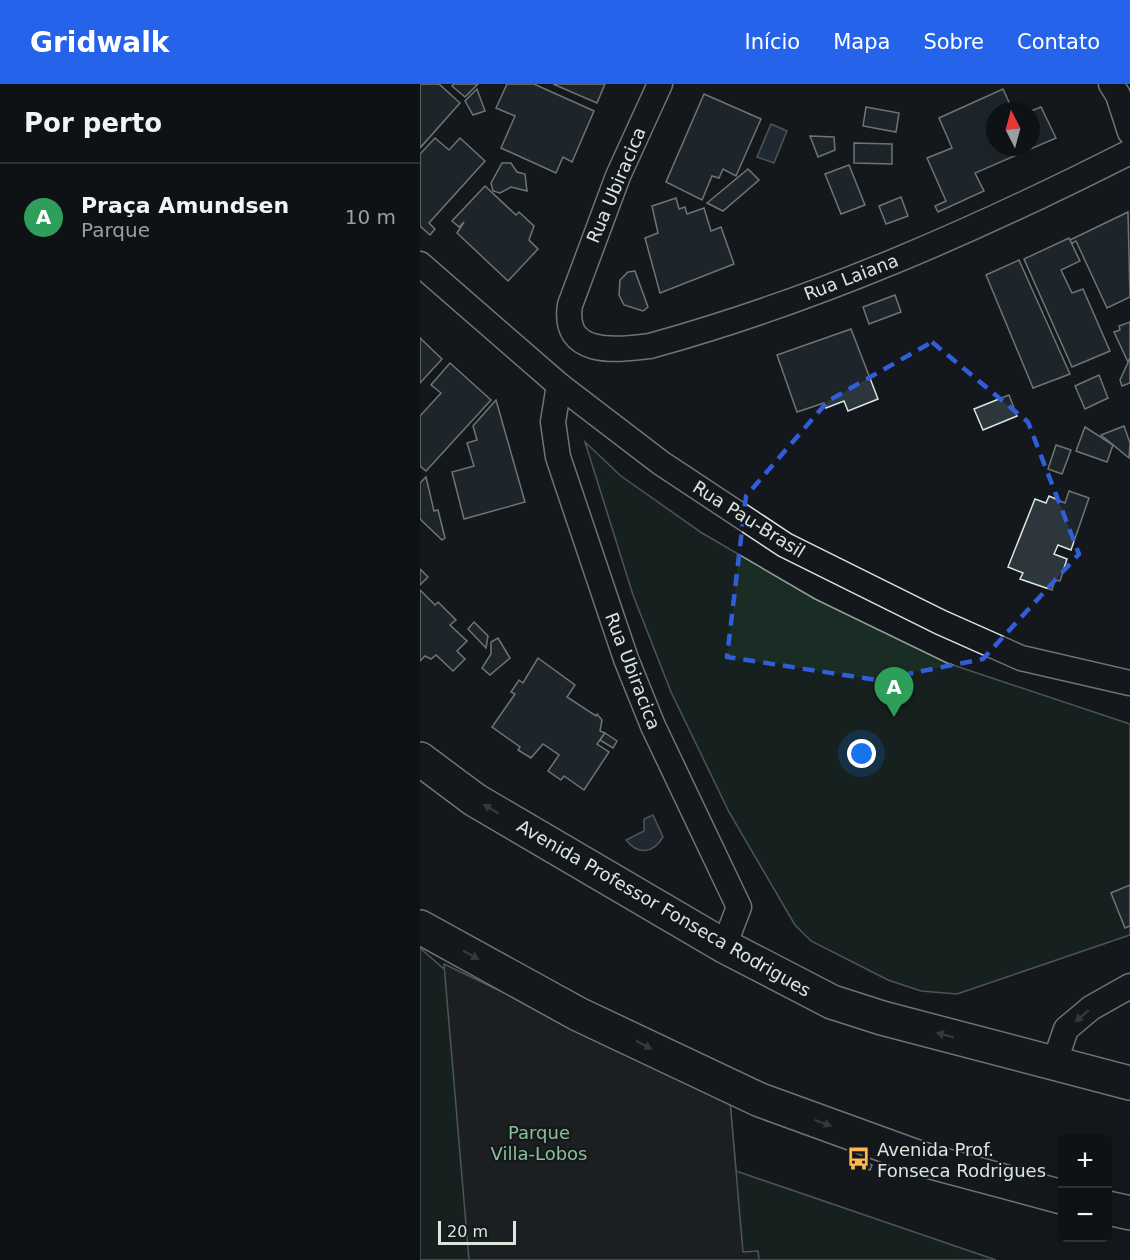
<!DOCTYPE html>
<html lang="pt">
<head>
<meta charset="utf-8">
<style>
	body { margin:0; font-family:"DejaVu Sans",sans-serif; background:#1d2022; color:#f1f3f6 }
	.controls { position:absolute; right:18px; bottom:18px; display:grid; overflow:hidden; border-radius:9px; box-shadow:0 6px 24px #0002 }
	.controls button { width:54px; height:54px; display:grid; place-items:center; padding:0; border:0; border-bottom:2px solid #2f3234; background:#0f1215; color:#f1f3f6; font:30px sans-serif }
	.compass { position:absolute; left:566px; top:18px; width:54px; height:54px; border-radius:50%; background:#0f1215; box-shadow:0 6px 24px #0002; rotate:354deg }
	.scale { position:absolute; left:18px; bottom:15px; width:78px; box-sizing:border-box; padding-left:6px; border:3px solid #d8e6dc; border-top:0; font-size:16px; line-height:21px; white-space:nowrap; color:#d8e6dc; -webkit-text-stroke:4px #14181c; paint-order:stroke }
	.you { position:absolute; left:442px; top:670px; width:21px; height:21px; margin:-15px; border:4px solid #fff; border-radius:50%; background:#1a73e8; box-shadow:0 0 0 9px #1a73e833 }
	.badge { display:grid; place-items:center; width:39px; height:39px; border-radius:50%; background:#2563eb; color:#fff; font-size:20px; font-weight:700 }
	.pin { position:absolute; translate:-50% -50px; filter:drop-shadow(0 2px 3px #0008) }
	.pin::after { content:''; position:absolute; top:32px; width:21px; height:18px; background:inherit; clip-path:polygon(0 0,100% 0,50% 100%) }
	.list { margin:0; padding:0; list-style:none }
	h2 { display:flex; justify-content:space-between; align-items:center; height:78px; margin:0; padding:0 24px; font-size:26px }
	h2 small { font-size:20px; font-weight:400; color:#9b9ea0 }
	.list li { display:grid; grid-template-columns:39px 1fr auto; gap:18px; align-items:center; box-sizing:border-box; height:108px; padding:0 24px; border-top:2px solid #2f3234 }
	.list b { display:block; font-size:22px; white-space:nowrap }
	.list p { margin:0; font-size:20px; white-space:nowrap; color:#9b9ea0 }
	.list em { font-size:20px; font-style:normal; color:#9b9ea0 }
	.map { position:relative; flex:none; width:710px; height:1176px; overflow:hidden }
	header { display:flex; align-items:center; gap:36px; box-sizing:border-box; height:84px; padding:0 30px; background:#2563eb; color:#fff }
	header strong { font-size:28px }
	nav { display:flex; gap:33px; margin-inline-start:auto; font-size:21px }
	main { display:flex }
	aside { flex:1; background:#0f1215 }
	.map>svg:first-child { display:block }
	.green { fill:#1a2d24; stroke:#939e99; stroke-width:1.5 }
	.parking { fill:#24282b; stroke:#939e99; stroke-width:1.5 }
	.water { fill:#2f3f4d; stroke:#939e99; stroke-width:1.5 }
	.building { fill:#2c363c; stroke:#d8e6dc; stroke-width:1.5 }
	.lines { fill:none; stroke-linecap:round; stroke-linejoin:round }
	.minor-casing { stroke:#d8e6dc; stroke-width:27 }
	.trunk-casing { stroke:#d8e6dc; stroke-width:36 }
	.minor { stroke:#14181c; stroke-width:24 }
	.trunk { stroke:#14181c; stroke-width:33 }
	.oneway { fill:#59605f }
	.marked { fill:none; stroke:#305dd8; stroke-width:4.5; stroke-dasharray:12 8; stroke-linejoin:round }
	.labels { text-anchor:middle; dominant-baseline:central; stroke-width:4.5; stroke-linejoin:round; paint-order:stroke }
	.street-label { font-size:18px; fill:#d8e6dc; stroke:#14181c }
	.park-label { font-size:18px; fill:#8ac095; stroke:#14181c }
	.poi-label { font-size:18px; fill:#d8e6dc; stroke:#14181c; text-anchor:start }
</style>
</head>
<body>
<header>
<strong>Gridwalk</strong>
<nav><a>Início</a><a>Mapa</a><a>Sobre</a><a>Contato</a></nav>
</header>
<main>
<aside>
<h2>Por perto<small></small></h2>
<ul class="list">
<li><span class="badge" style="background:#2e9e5b">A</span><div><b>Praça Amundsen</b><p>Parque</p></div><em>10 m</em></li>
</ul>
</aside>
<div class="map">
<svg width="710" height="1176" viewBox="0 0 710 1176">
	<rect width="100%" height="100%" fill="#14181c"/>
	<g class="green">
		<path d="M165,358L201,392L282,449L395,515L527,579L710,640V851L537,910L501,907L468,896L391,857L375,841L309,728L251,608L213,511Z"/>
		<path d="M0,864L23,884L310,1017L316,1087L576,1176H0Z"/>
	</g>
	<path class="parking" d="M24,880L310,1017L323,1168L338,1167L339,1176H49Z"/>
	<g class="water">
		<path d="M351,40L367,47L354,79L337,73Z"/>
		<path d="M233,731L243,753C233,770 218,771 206,756L224,747V735Z"/>
	</g>
	<g class="building">
		<path d="M0,0H19L40,19L0,64Z"/>
		<path d="M34,0H58L45,13L32,2Z"/>
		<path d="M87,0H114L174,27L152,78L143,73L136,89L81,64L95,32L76,24Z"/>
		<path d="M133,0H185L177,19Z"/>
		<path d="M57,5L65,27L53,31L45,17Z"/>
		<path d="M583,5L593,27H575V63H611V27L621,23L636,54L555,89L564,107L518,128L515,122L526,117L507,74L532,64L519,34Z"/>
		<path d="M284,10L341,35L316,92L303,85L299,94L292,92L282,116L246,98Z"/>
		<path d="M446,23L479,29L476,48L443,42Z"/>
		<path d="M390,52L414,53L415,66L398,73Z"/>
		<path d="M15,54L29,66L40,54L65,77L9,139L15,145L10,151L0,142V70Z"/>
		<path d="M434,59L472,60V80L434,79Z"/>
		<path d="M82,79H91L97,88L105,90L107,107L91,103L80,109L73,107L71,99Z"/>
		<path d="M429,81L445,121L421,130L405,90Z"/>
		<path d="M328,85L339,96L303,127L287,119Z"/>
		<path d="M65,102L96,131L99,128L114,142L109,156L118,165L88,197L37,149L44,138L39,143L32,137Z"/>
		<path d="M481,113L488,132L466,140L459,122Z"/>
		<path d="M256,114L259,125L265,123L267,130L284,124L291,147L301,143L314,180L240,209L225,154L238,149L232,122Z"/>
		<path d="M708,128L710,213L687,224L656,157L651,160L650,156Z"/>
		<path d="M649,154L660,177L641,186L652,209L663,205L690,267L652,283L604,175Z"/>
		<path d="M599,176L650,290L613,304L566,191Z"/>
		<path d="M215,187L228,223L223,227L204,221L199,211L200,196L208,188Z"/>
		<path d="M475,211L481,228L449,240L443,223Z"/>
		<path d="M710,238V274L708,278L694,248L700,246L699,242Z"/>
		<path d="M431,245L458,315L428,327L424,317L406,324L404,319L377,328L357,271Z"/>
		<path d="M0,254L22,275L0,299Z"/>
		<path d="M710,274V299L702,302L700,296Z"/>
		<path d="M30,279L71,316L6,387L0,382V332L21,309L11,301Z"/>
		<path d="M679,291L688,314L665,325L655,302Z"/>
		<path d="M589,311L597,332L563,346L554,325Z"/>
		<path d="M76,316L105,418L44,435L32,388L54,382L47,359L57,356L53,342Z"/>
		<path d="M704,342L710,359L709,374L681,351Z"/>
		<path d="M665,343L693,361L687,378L656,367Z"/>
		<path d="M636,361L651,366L642,390L628,385Z"/>
		<path d="M6,393L14,427L18,426L25,454L22,456L0,435V399Z"/>
		<path d="M649,407L669,414L651,466L638,461L634,470L647,475L640,497L635,496L632,506L600,495L603,489L588,483L615,415L626,419L629,412L645,419Z"/>
		<path d="M0,485L8,493L0,501Z"/>
		<path d="M0,506L15,521L18,518L36,536L30,541L47,557L37,567L45,575L33,587L16,571L11,575L5,572L0,577Z"/>
		<path d="M54,538L68,552L66,564L48,545Z"/>
		<path d="M78,554L90,574L70,591L62,584L71,570V558Z"/>
		<path d="M118,574L155,601L147,613L176,632L177,630L182,636L180,647L185,649L177,660L189,668L164,706L144,692L141,696L128,687L139,671L123,660L111,674L98,666L100,663L72,643L95,610L91,608L99,596L103,599Z"/>
		<path d="M185,649L197,657L193,664L180,656Z"/>
		<path d="M710,801V842L705,844L691,809Z"/>
		<path d="M438,1076L452,1081L450,1086L436,1081Z"/>
	</g>
	<g class="lines">
		<defs>
			<g id="minor">
				<path d="M240,0L198,92L150,221C142,273 196,266 230,262C397,216 556,146 710,68"/>
				<path d="M691,0L698,11L710,48"/>
				<path d="M0,180L139,301L241,379L365,461L520,538L601,574L710,599"/>
				<path d="M139,301L133,338L138,373L206,575L233,642L319,823L304,862"/>
				<path d="M634,980L646,945L671,924L710,902"/>
			</g>
			<g id="trunk">
				<path d="M0,675L55,716L96,740L304,862L412,918L462,934L710,999"/>
				<path d="M0,843L158,930L340,1016L508,1077L642,1113"/>
				<path d="M688,1124L710,1129"/>
			</g>
		</defs>
		<use href="#minor" class="minor-casing"/>
		<use href="#trunk" class="trunk-casing"/>
		<use href="#minor" class="minor"/>
		<use href="#trunk" class="trunk"/>
	</g>
	<defs><path id="oneway-solid" d="M-6-.8H1V-3.2L6.5 0L1 3.2V.8H-6Z" transform="scale(1.5)"/></defs>
	<g class="oneway">
		<use href="#oneway-solid" transform="translate(71 725) rotate(-149)"/>
		<use href="#oneway-solid" transform="translate(51 871) rotate(29)"/>
		<use href="#oneway-solid" transform="translate(662 932) rotate(139)"/>
		<use href="#oneway-solid" transform="translate(525 951) rotate(-165)"/>
		<use href="#oneway-solid" transform="translate(224 961) rotate(27)"/>
		<use href="#oneway-solid" transform="translate(403 1039) rotate(20)"/>
	</g>
	<path d="M0 0H710V1176H0ZM512,258L608,338L659,470L563,575L457,596L307,573L326,412L408,317Z" fill="#14181c" fill-opacity=".55" fill-rule="evenodd"/>
	<path class="marked" d="M512,258L608,338L659,470L563,575L457,596L307,573L326,412L408,317Z"/>
	<defs>
		<symbol id="bus-bare" viewBox="-9 -9 18 18"><path d="M-5-6H5V4H4V6H2V4H-2V6H-4V4H-5ZM-3.5-4V0h7V-4ZM-3.5 1.2v1.5H-2V1.2ZM2 1.2v1.5H3.5V1.2Z" fill="#ffb74d" stroke="#14181c" stroke-width="2.5" paint-order="stroke"/></symbol>
	</defs>
	<g fill-rule="evenodd">
		<use href="#bus-bare" x="422" y="1058" width="33" height="33"/>
	</g>
	<g class="labels">
		<g class="street-label">
			<text transform="translate(196 101) rotate(-67)">Rua Ubiracica</text>
			<text transform="translate(431 193) rotate(-21)">Rua Laiana</text>
			<text transform="translate(329 435) rotate(32)">Rua Pau-Brasil</text>
			<text transform="translate(213 587) rotate(69)">Rua Ubiracica</text>
			<text transform="translate(244 824) rotate(30)">Avenida Professor Fonseca Rodrigues</text>
		</g>
		<g class="park-label">
			<text x="119" y="1048">Parque<tspan x="119" dy="21">Villa-Lobos</tspan></text>
		</g>
		<g class="poi-label">
			<text x="457" y="1065">Avenida Prof.<tspan x="457" dy="21">Fonseca Rodrigues</tspan></text>
		</g>
	</g>
</svg>
<div class="controls">
<button>+</button>
<button>−</button>
</div>
<svg class="compass" viewBox="-18 -18 36 36"><path d="M0-13l5 13h-10z" fill="#e53935"/><path d="M0 13l5-13h-10z" fill="#9b9ea0"/></svg>
<div class="scale">20 m</div>
<div class="you"></div>
<div class="pin badge" style="left:474px;top:633px;background:#2e9e5b">A</div>
</div>
</main>
</body>
</html>
